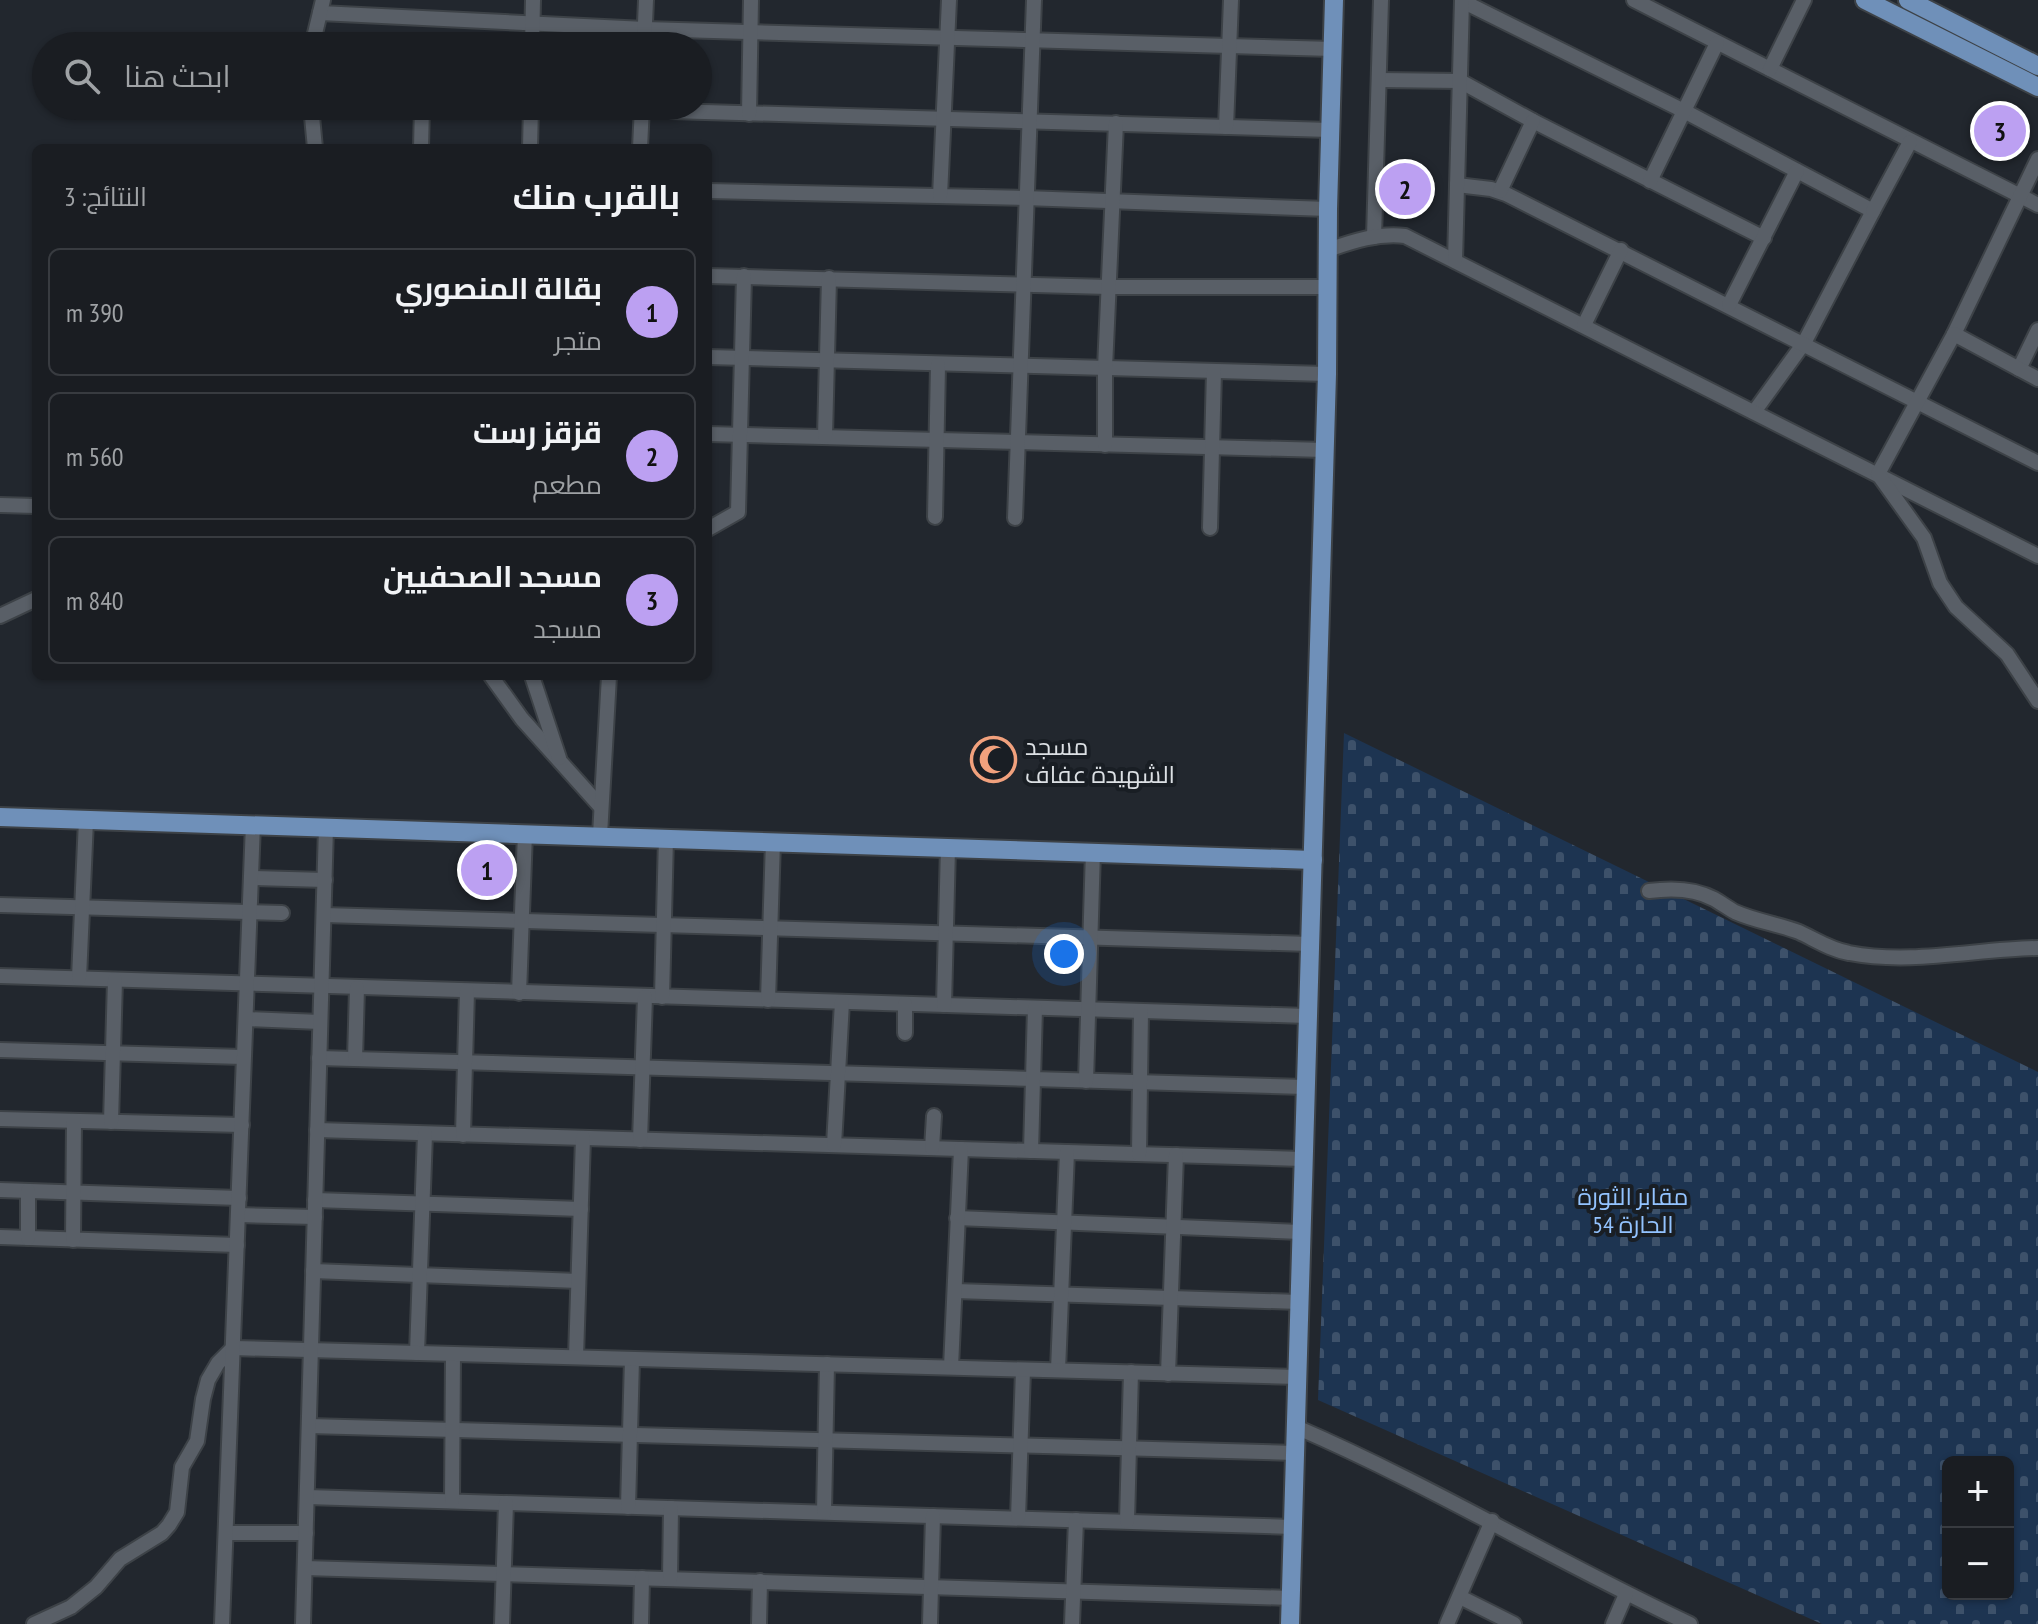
<!DOCTYPE html>
<html lang="ar">
<head>
<meta charset="utf-8">
<style>
	body { margin:0; font-family:"PT Sans Narrow",Cairo,sans-serif; background:#272a2f; color:#f1f3f6; direction:rtl }
	.controls { position:absolute; right:24px; bottom:24px; display:grid; overflow:hidden; border-radius:12px; box-shadow:0 2px 6px #0004 }
	.controls button { width:72px; height:72px; display:grid; place-items:center; padding:0; border:0; border-bottom:2px solid #383b40; background:#1a1d22; color:#f1f3f6; font:40px sans-serif }
	.you { position:absolute; left:1064px; top:954px; width:28px; height:28px; margin:-20px; border:6px solid #fff; border-radius:50%; background:#1a73e8; box-shadow:0 0 0 12px #1a73e833 }
	.badge { display:grid; place-items:center; width:52px; height:52px; border-radius:50%; background:#bca0f2; color:#111; font-size:26px; font-weight:700 }
	.pin { position:absolute; translate:-50% -50%; border:4px solid #fff; box-shadow:0 2px 8px #0006 }
	.list { margin:0; padding:0; list-style:none }
	h2 { display:flex; justify-content:space-between; align-items:center; height:104px; margin:0; padding:0 32px; font-size:34px }
	h2 small { font-size:26px; font-weight:400; color:#9fa2a5 }
	.list li { display:grid; grid-template-columns:52px 1fr auto; gap:24px; align-items:center; box-sizing:border-box; height:128px; margin:0 16px 16px; padding:0 16px; border:2px solid #383b40; border-radius:12px }
	.list b { display:block; font-size:30px; white-space:nowrap }
	.list p { margin:0; font-size:26px; white-space:nowrap; color:#9fa2a5 }
	.list em { font-size:26px; font-style:normal; color:#9fa2a5 }
	.icon { flex:none; width:44px; height:44px; fill:none; stroke:currentColor; stroke-width:2; stroke-linecap:round; stroke-linejoin:round }
	.map { position:relative; flex:none; width:2038px; height:1624px; overflow:hidden; direction:ltr }
	.search { position:absolute; background:#1a1d22; box-shadow:0 2px 6px #0004; left:32px; top:32px; width:680px; height:88px; display:flex; align-items:center; gap:20px; box-sizing:border-box; padding:0 28px; border-radius:44px; color:#9fa2a5; font-size:30px }
	.panel { position:absolute; background:#1a1d22; box-shadow:0 2px 6px #0004; left:32px; top:144px; width:680px; height:536px; border-radius:12px; direction:rtl }
	.map>svg:first-child { display:block }
	.cemetery { fill:url(#cemetery-stones); fill-rule:evenodd }
	.lines { fill:none; stroke-linecap:round; stroke-linejoin:round }
	.minor-casing { stroke:#3d4247; stroke-width:18 }
	.major-casing { stroke:#3d4247; stroke-width:22 }
	.minor { stroke:#595f67; stroke-width:14 }
	.major { stroke:#6f90b9; stroke-width:18 }
	.labels { text-anchor:middle; dominant-baseline:central; stroke-width:8; stroke-linejoin:round; paint-order:stroke }
	.poi-label { font-size:24px; fill:#dce0e4; stroke:#191e24; text-anchor:start }
	.park-label { font-size:24px; fill:#93c3ff; stroke:#191e24 }
</style>
</head>
<body>
<div class="map">
<svg width="2038" height="1624" viewBox="0 0 2038 1624">
	<defs>
		<pattern id="cemetery-stones" width="16" height="16" patternUnits="userSpaceOnUse" patternTransform="scale(2)"><rect width="16" height="16" fill="#1d3451"/><path d="M2 7V4a2 2 0 0 1 4 0v3zM10 15v-3a2 2 0 0 1 4 0v3z" fill="#3d516a"/></pattern>
	</defs>
	<rect width="100%" height="100%" fill="#22272e"/>
	<path class="cemetery" d="M1344,733L2038,1072V1624H1822L1318,1400ZM1948,1462H2008V1594H1948Z"/>
	<g class="lines">
		<defs>
			<g id="minor">
				<path d="M1634,0L2038,205"/>
				<path d="M1462,1L1684,111L1873,211L1804,343L1754,412"/>
				<path d="M320,13L645,29L1333,49"/>
				<path d="M312,46L323,0"/>
				<path d="M532,46L533,0"/>
				<path d="M644,46L646,0"/>
				<path d="M1770,69L1804,0"/>
				<path d="M1380,80L1460,81L1533,121L1764,238"/>
				<path d="M311,106L315,148"/>
				<path d="M499,106L1330,130"/>
				<path d="M749,114L751,0"/>
				<path d="M1226,127L1231,0"/>
				<path d="M421,148L422,106"/>
				<path d="M530,148L531,106"/>
				<path d="M640,148L642,106"/>
				<path d="M1650,181L1717,43"/>
				<path d="M1457,185L1491,189L1506,194L2038,463"/>
				<path d="M708,191L1025,198L1328,209"/>
				<path d="M1500,191L1533,121"/>
				<path d="M940,196L949,0"/>
				<path d="M1873,211L1910,142"/>
				<path d="M1374,237L1381,0"/>
				<path d="M1328,250C1353,241 1378,233 1405,236L2038,556"/>
				<path d="M1455,261L1462,0"/>
				<path d="M708,276L1108,287H1328"/>
				<path d="M1729,305L1797,171"/>
				<path d="M1584,325L1621,250"/>
				<path d="M1954,334L2038,159"/>
				<path d="M708,357L1327,374"/>
				<path d="M2019,369L2038,330"/>
				<path d="M2038,379L1954,334L1878,474L1924,538L1940,583L1956,607L2007,654L2038,701"/>
				<path d="M708,434L1324,450"/>
				<path d="M825,436L829,278"/>
				<path d="M1105,445V368L1116,123"/>
				<path d="M0,505L36,506"/>
				<path d="M935,517L938,365"/>
				<path d="M1015,518L1034,0"/>
				<path d="M1210,528L1214,371"/>
				<path d="M708,529L738,512L744,276"/>
				<path d="M0,616L36,599"/>
				<path d="M491,676L522,719L600,806"/>
				<path d="M532,676L559,758"/>
				<path d="M600,835L609,676"/>
				<path d="M251,878L325,880"/>
				<path d="M1649,891C1671,888 1694,888 1714,899C1721,903 1728,908 1735,912C1755,921 1778,924 1799,932C1816,940 1831,950 1849,953C1911,965 1976,949 2038,948"/>
				<path d="M0,905L282,913"/>
				<path d="M324,915L1310,944"/>
				<path d="M0,976L1307,1016"/>
				<path d="M79,978L86,820"/>
				<path d="M519,993L525,833"/>
				<path d="M662,997L666,837"/>
				<path d="M768,1000L773,841"/>
				<path d="M944,1005L948,847"/>
				<path d="M246,1019L320,1022"/>
				<path d="M905,1033V1004"/>
				<path d="M0,1050L243,1057"/>
				<path d="M319,1058L1305,1087"/>
				<path d="M355,1059L357,988"/>
				<path d="M1086,1081L1093,851"/>
				<path d="M0,1119L242,1125"/>
				<path d="M111,1122L115,980"/>
				<path d="M317,1130L1302,1159"/>
				<path d="M463,1135L467,991"/>
				<path d="M640,1140L645,997"/>
				<path d="M834,1145L842,1002"/>
				<path d="M932,1148L934,1116"/>
				<path d="M1031,1151L1035,1008"/>
				<path d="M1139,1154L1141,1011"/>
				<path d="M0,1190L239,1198"/>
				<path d="M315,1200L581,1209"/>
				<path d="M238,1215L315,1217"/>
				<path d="M957,1218L1300,1232"/>
				<path d="M0,1237L237,1245"/>
				<path d="M28,1238V1191"/>
				<path d="M73,1240L74,1121"/>
				<path d="M313,1271L578,1281"/>
				<path d="M955,1291L1299,1302"/>
				<path d="M417,1353L425,1134"/>
				<path d="M576,1357L583,1138"/>
				<path d="M951,1367L961,1149"/>
				<path d="M1058,1370L1067,1152"/>
				<path d="M1168,1374L1176,1155"/>
				<path d="M309,1426L1295,1453"/>
				<path d="M1296,1427C1431,1485 1557,1562 1690,1624"/>
				<path d="M307,1497L1293,1527"/>
				<path d="M452,1501L453,1354"/>
				<path d="M628,1507L632,1359"/>
				<path d="M824,1512L827,1364"/>
				<path d="M1018,1518L1023,1370"/>
				<path d="M1127,1521L1131,1372"/>
				<path d="M226,1533H306"/>
				<path d="M305,1568L1291,1598"/>
				<path d="M670,1579L671,1508"/>
				<path d="M1460,1597L1514,1624"/>
				<path d="M34,1624L71,1607L96,1587L120,1559L162,1533L169,1525L177,1512L182,1467L197,1441L203,1399L208,1380L218,1363L233,1348L1297,1377"/>
				<path d="M222,1624L253,824"/>
				<path d="M303,1624L326,827"/>
				<path d="M502,1624L506,1503"/>
				<path d="M641,1624L642,1578"/>
				<path d="M759,1624L760,1581"/>
				<path d="M930,1624L933,1516"/>
				<path d="M1072,1624L1076,1520"/>
				<path d="M1447,1624L1492,1521"/>
				<path d="M1613,1624L1626,1594"/>
			</g>
			<g id="major">
				<path d="M1865,0L2038,87"/>
				<path d="M1908,0L2038,66"/>
				<path d="M0,817L1313,860"/>
				<path d="M1290,1624L1327,374L1328,209L1334,0"/>
			</g>
		</defs>
		<use href="#minor" class="minor-casing"/>
		<use href="#major" class="major-casing"/>
		<use href="#minor" class="minor"/>
		<use href="#major" class="major"/>
	</g>
	<defs>
		<symbol id="mosque-ring" viewBox="-11 -11 22 22"><circle r="9.5" fill="#191e24" stroke="#f1a17d" stroke-width="1.5"/><path d="M3.5-4.9A6 6 0 1 0 3.5 4.9A5 5 0 1 1 3.5-4.9Z" fill="#f1a17d"/></symbol>
	</defs>
	<g fill-rule="evenodd">
		<use href="#mosque-ring" x="968" y="734" width="51" height="51"/>
	</g>
	<g class="labels">
		<g class="poi-label">
			<text x="1025" y="746">مسجد<tspan x="1025" dy="28">الشهيدة عفاف</tspan></text>
		</g>
		<g class="park-label">
			<text x="1633" y="1196">مقابر الثورة<tspan x="1633" dy="28">الحارة 54</tspan></text>
		</g>
	</g>
</svg>
<div class="controls">
<button>+</button>
<button>−</button>
</div>
<div class="you"></div>
<div class="pin badge" style="left:487px;top:870px">1</div>
<div class="pin badge" style="left:1405px;top:189px">2</div>
<div class="pin badge" style="left:2000px;top:131px">3</div>
<div class="search"><svg class="icon" aria-label="search" viewBox="0 0 24 24"><circle cx="10" cy="10" r="6"/><path d="M15 15l6 6"/></svg>ابحث هنا</div>
<section class="panel">
<h2>بالقرب منك<small>النتائج: 3</small></h2>
<ul class="list">
<li><span class="badge">1</span><div><b>بقالة المنصوري</b><p>متجر</p></div><em>390 m</em></li>
<li><span class="badge">2</span><div><b>قزقز رست</b><p>مطعم</p></div><em>560 m</em></li>
<li><span class="badge">3</span><div><b>مسجد الصحفيين</b><p>مسجد</p></div><em>840 m</em></li>
</ul>
</section>
</div>
</body>
</html>
